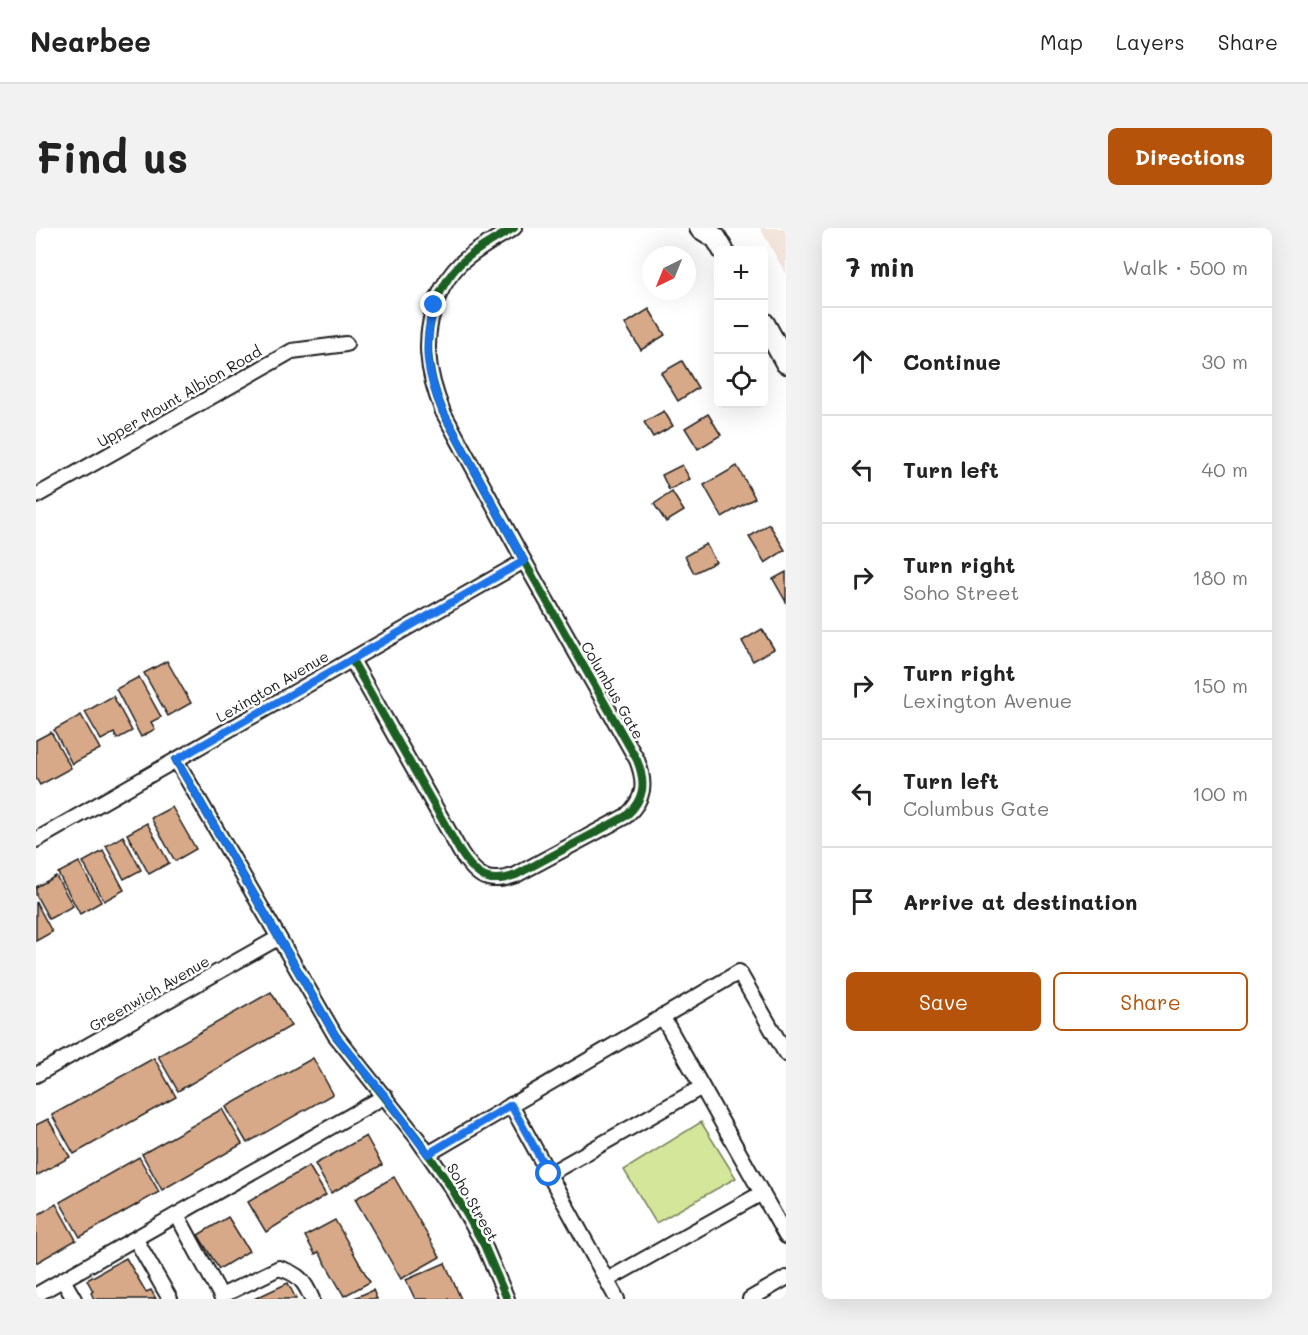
<!DOCTYPE html>
<html lang="en">
<head>
<meta charset="utf-8">
<style>
	body { margin:0; font-family:Mali,sans-serif; background:#f2f2f2; color:#222 }
	.controls { position:absolute; right:18px; top:18px; display:grid; overflow:hidden; border-radius:9px; box-shadow:0 6px 24px #0002 }
	.controls button { width:54px; height:54px; display:grid; place-items:center; padding:0; border:0; border-bottom:2px solid #e0e0e0; background:#fff; color:#222; font:30px sans-serif }
	.compass { position:absolute; left:606px; top:18px; width:54px; height:54px; border-radius:50%; background:#fff; box-shadow:0 6px 24px #0002; rotate:223deg }
	.stop { position:absolute; width:18px; height:18px; margin:-14px; border:4px solid #1a73e8; border-radius:50%; background:#fff }
	.stop.end { background:#1a73e8; border-color:#fff; box-shadow:0 2px 6px #0008 }
	.list { margin:0; padding:0; list-style:none }
	h2 { display:flex; justify-content:space-between; align-items:center; height:78px; margin:0; padding:0 24px; font-size:26px }
	h2 small { font-size:20px; font-weight:400; color:#767676 }
	.list li { display:grid; grid-template-columns:39px 1fr auto; gap:18px; align-items:center; box-sizing:border-box; height:108px; padding:0 24px; border-top:2px solid #e0e0e0 }
	.list b { display:block; font-size:22px; white-space:nowrap }
	.list p { margin:0; font-size:20px; white-space:nowrap; color:#767676 }
	.list em { font-size:20px; font-style:normal; color:#767676 }
	.actions { display:flex; gap:12px; padding:18px 24px }
	.actions a { flex:1; padding:14px 0; border:2px solid #b45309; border-radius:9px; text-align:center; font-size:21px; color:#b45309 }
	.actions .main { background:#b45309; color:#fff }
	.icon { flex:none; width:33px; height:33px; fill:none; stroke:currentColor; stroke-width:2; stroke-linecap:round; stroke-linejoin:round }
	.map { position:relative; flex:none; width:750px; height:1071px; overflow:hidden; border-radius:9px }
	header { display:flex; align-items:center; gap:36px; box-sizing:border-box; height:84px; padding:0 30px; background:#fff; border-bottom:2px solid #e0e0e0 }
	header strong { font-size:28px }
	nav { display:flex; gap:33px; margin-inline-start:auto; font-size:21px }
	.intro { display:flex; align-items:center; justify-content:space-between; box-sizing:border-box; height:144px; padding:0 36px }
	h1 { margin:0; font-size:42px }
	.button { padding:15px 27px; border-radius:9px; background:#b45309; color:#fff; font-size:21px; font-weight:700 }
	main { display:flex; gap:36px; padding:0 36px }
	aside { flex:1; background:#fff; border-radius:9px; box-shadow:0 6px 24px #0002 }
	.map>svg:first-child { display:block }
	.built { fill:#f3e5dc }
	.green { fill:#d3e69a; stroke:#78815b; stroke-width:1.5 }
	.building { fill:#d7a989; stroke:#1c1c1c; stroke-width:1.5 }
	.lines { fill:none; stroke-linecap:round; stroke-linejoin:round }
	.street-casing { stroke:#1c1c1c; stroke-width:18 }
	.secondary-casing { stroke:#1c1c1c; stroke-width:24 }
	.street { stroke:#fff; stroke-width:14 }
	.secondary { stroke:#fff; stroke-width:20 }
	.cycleway-casing { stroke:#fff; stroke-width:11 }
	.cycleway { stroke:#1b5e20; stroke-width:8 }
	.route { stroke:#1a73e8; stroke-width:8 }
	.labels { text-anchor:middle; dominant-baseline:central; stroke-width:5; stroke-linejoin:round; paint-order:stroke }
	.street-label { font-size:15px; fill:#1c1c1c; stroke:#fff }
</style>
</head>
<body>
<header>
<strong>Nearbee</strong>
<nav><a>Map</a><a>Layers</a><a>Share</a></nav>
</header>
<div class="intro"><h1>Find us</h1><a class="button">Directions</a></div>
<main>
<div class="map">
<svg width="750" height="1071" viewBox="0 0 750 1071">
	<rect width="100%" height="100%" fill="#fff"/>
	<filter id="ink" filterUnits="userSpaceOnUse"><feTurbulence type="fractalNoise" baseFrequency=".0167" numOctaves="2"/><feDisplacementMap in="SourceGraphic" scale="12" xChannelSelector="R" yChannelSelector="G"/><feConvolveMatrix kernelMatrix="1 2 1 2 8 2 1 2 1" color-interpolation-filters="sRGB"/></filter>
	<g filter="url(#ink)">
		<path class="built" d="M724,0H750V46Z"/>
		<path class="green" d="M665,894L700,950L620,995L588,942Z"/>
		<g class="building">
			<path d="M613,81L629,107L605,122L589,96Z"/>
			<path d="M646,133L662,160L642,173L625,145Z"/>
			<path d="M628,183L637,198L617,209L608,194Z"/>
			<path d="M672,186L685,207L662,221L649,200Z"/>
			<path d="M646,237L654,251L633,262L626,247Z"/>
			<path d="M701,238L719,270L686,289L668,257Z"/>
			<path d="M636,264L648,283L630,294L618,276Z"/>
			<path d="M733,296L749,322L729,335L713,309Z"/>
			<path d="M670,316L680,334L658,345L649,328Z"/>
			<path d="M750,344V374L737,351Z"/>
			<path d="M726,401L738,421L717,433L706,413Z"/>
			<path d="M131,433L155,475L132,488L108,445Z"/>
			<path d="M103,449L125,489L115,494L119,501L105,509L80,461Z"/>
			<path d="M77,468L96,503L81,511L78,505L65,512L49,484Z"/>
			<path d="M45,487L64,521L36,536L18,502Z"/>
			<path d="M15,504L35,540L4,557L0,550V512Z"/>
			<path d="M136,579L160,621L139,633L115,590Z"/>
			<path d="M111,595L133,635L113,646L91,606Z"/>
			<path d="M87,608L105,642L88,651L70,618Z"/>
			<path d="M67,623L88,662L68,673L47,634Z"/>
			<path d="M43,634L65,674L44,686L22,645Z"/>
			<path d="M20,648L37,678L13,691L0,667V659Z"/>
			<path d="M0,674L16,704L0,713Z"/>
			<path d="M235,764L255,798L142,863L122,828Z"/>
			<path d="M118,830L140,869L38,926L16,887Z"/>
			<path d="M277,830L297,866L211,915L190,879Z"/>
			<path d="M186,881L206,916L126,962L106,926Z"/>
			<path d="M12,891L34,929L0,948V897Z"/>
			<path d="M330,908L346,937L295,965L279,936Z"/>
			<path d="M103,929L123,964L44,1009L24,974Z"/>
			<path d="M273,938L290,967L230,1004L212,974Z"/>
			<path d="M358,949L404,1029L365,1051L319,971Z"/>
			<path d="M20,976L40,1012L0,1035V988Z"/>
			<path d="M192,989L213,1023L183,1041L162,1007Z"/>
			<path d="M299,992L334,1054L308,1068L283,1024L279,1026L269,1008Z"/>
			<path d="M90,1030L110,1064L115,1062L120,1071H58L55,1065L57,1063L51,1052Z"/>
			<path d="M409,1035L425,1071H379L370,1052Z"/>
			<path d="M252,1055L260,1071H218Z"/>
			<path d="M337,1062L341,1071H316Z"/>
		</g>
		<g class="lines">
			<defs>
				<g id="street">
					<path d="M0,268L256,123L310,116"/>
					<path d="M316,432L425,625C441,649 452,657 480,647L590,588C609,571 610,555 601,532L488,333L407,184C391,145 385,107 403,67C408,56 415,45 424,36C439,22 459,11 478,0"/>
					<path d="M140,532L299,807L381,910L415,959L448,1017L471,1071"/>
					<path d="M0,612L488,333"/>
					<path d="M626,788L750,1008"/>
					<path d="M0,847L242,710"/>
					<path d="M475,877L581,1071"/>
					<path d="M392,926L703,744L750,826"/>
					<path d="M513,946L666,859"/>
					<path d="M141,987L185,1068"/>
					<path d="M100,1012L134,1071"/>
					<path d="M27,1052L38,1071"/>
					<path d="M571,1052L726,965"/>
					<path d="M0,1067L349,868"/>
					<path d="M186,1071L185,1068L243,1040C262,1046 268,1052 276,1071"/>
					<path d="M714,1071L750,1050"/>
				</g>
				<g id="secondary">
					<path d="M664,0L680,10L687,22"/>
					<path d="M728,95L750,135"/>
				</g>
			</defs>
			<use href="#street" class="street-casing"/>
			<use href="#secondary" class="secondary-casing"/>
			<use href="#street" class="street"/>
			<use href="#secondary" class="secondary"/>
			<defs>
				<g id="cycleway">
					<path d="M316,432L425,625C441,649 452,657 480,647L590,588C609,571 610,555 601,532L488,333L407,184C391,145 385,107 403,67C408,56 415,45 424,36C439,22 459,11 478,0"/>
					<path d="M140,532L299,807L381,910L415,959L448,1017L471,1071"/>
				</g>
			</defs>
			<use href="#cycleway" class="cycleway-casing"/>
			<use href="#cycleway" class="cycleway"/>
		</g>
	</g>
	<g class="lines" filter="url(#ink)">
		<path class="route" d="M398,77C387,120 390,144 407,184L488,333L140,532L299,807L349,868L392,926L475,877L513,946"/>
	</g>
	<g class="labels">
		<g class="street-label">
			<text transform="translate(143 168) rotate(-30)">Upper Mount Albion Road</text>
			<text transform="translate(236 458) rotate(-30)">Lexington Avenue</text>
			<text transform="translate(577 462) rotate(60)">Columbus Gate</text>
			<text transform="translate(113 765) rotate(-30)">Greenwich Avenue</text>
			<text transform="translate(437 974) rotate(60)">Soho Street</text>
		</g>
	</g>
</svg>
<div class="controls">
<button>+</button>
<button>−</button>
<button><svg class="icon" aria-label="locate" viewBox="0 0 24 24"><circle cx="12" cy="12" r="6"/><path d="M12 2v4M12 18v4M2 12h4M18 12h4"/></svg></button>
</div>
<svg class="compass" viewBox="-18 -18 36 36"><path d="M0-13l5 13h-10z" fill="#e53935"/><path d="M0 13l5-13h-10z" fill="#767676"/></svg>
<div class="stop" style="left:513px;top:946px"></div>
<div class="stop end" style="left:398px;top:77px"></div>
</div>
<aside>
<h2>7 min<small>Walk · 500 m</small></h2>
<ul class="list">
<li><svg class="icon" aria-label="ahead" viewBox="0 0 24 24"><path d="M12 20V5M6 11l6-6 6 6"/></svg><div><b>Continue</b></div><em>30 m</em></li>
<li><svg class="icon" aria-label="left" viewBox="0 0 24 24"><path d="M17 20v-9H6M10 6l-5 5 5 5"/></svg><div><b>Turn left</b></div><em>40 m</em></li>
<li><svg class="icon" aria-label="right" viewBox="0 0 24 24"><path d="M7 20v-9h11M14 6l5 5-5 5"/></svg><div><b>Turn right</b><p>Soho Street</p></div><em>180 m</em></li>
<li><svg class="icon" aria-label="right" viewBox="0 0 24 24"><path d="M7 20v-9h11M14 6l5 5-5 5"/></svg><div><b>Turn right</b><p>Lexington Avenue</p></div><em>150 m</em></li>
<li><svg class="icon" aria-label="left" viewBox="0 0 24 24"><path d="M17 20v-9H6M10 6l-5 5 5 5"/></svg><div><b>Turn left</b><p>Columbus Gate</p></div><em>100 m</em></li>
<li><svg class="icon" aria-label="arrive" viewBox="0 0 24 24"><path d="M6 21V4h12l-3 4 3 4H6"/></svg><div><b>Arrive at destination</b></div></li>
</ul>
<div class="actions"><a class="main">Save</a><a>Share</a></div>
</aside>
</main>
</body>
</html>
